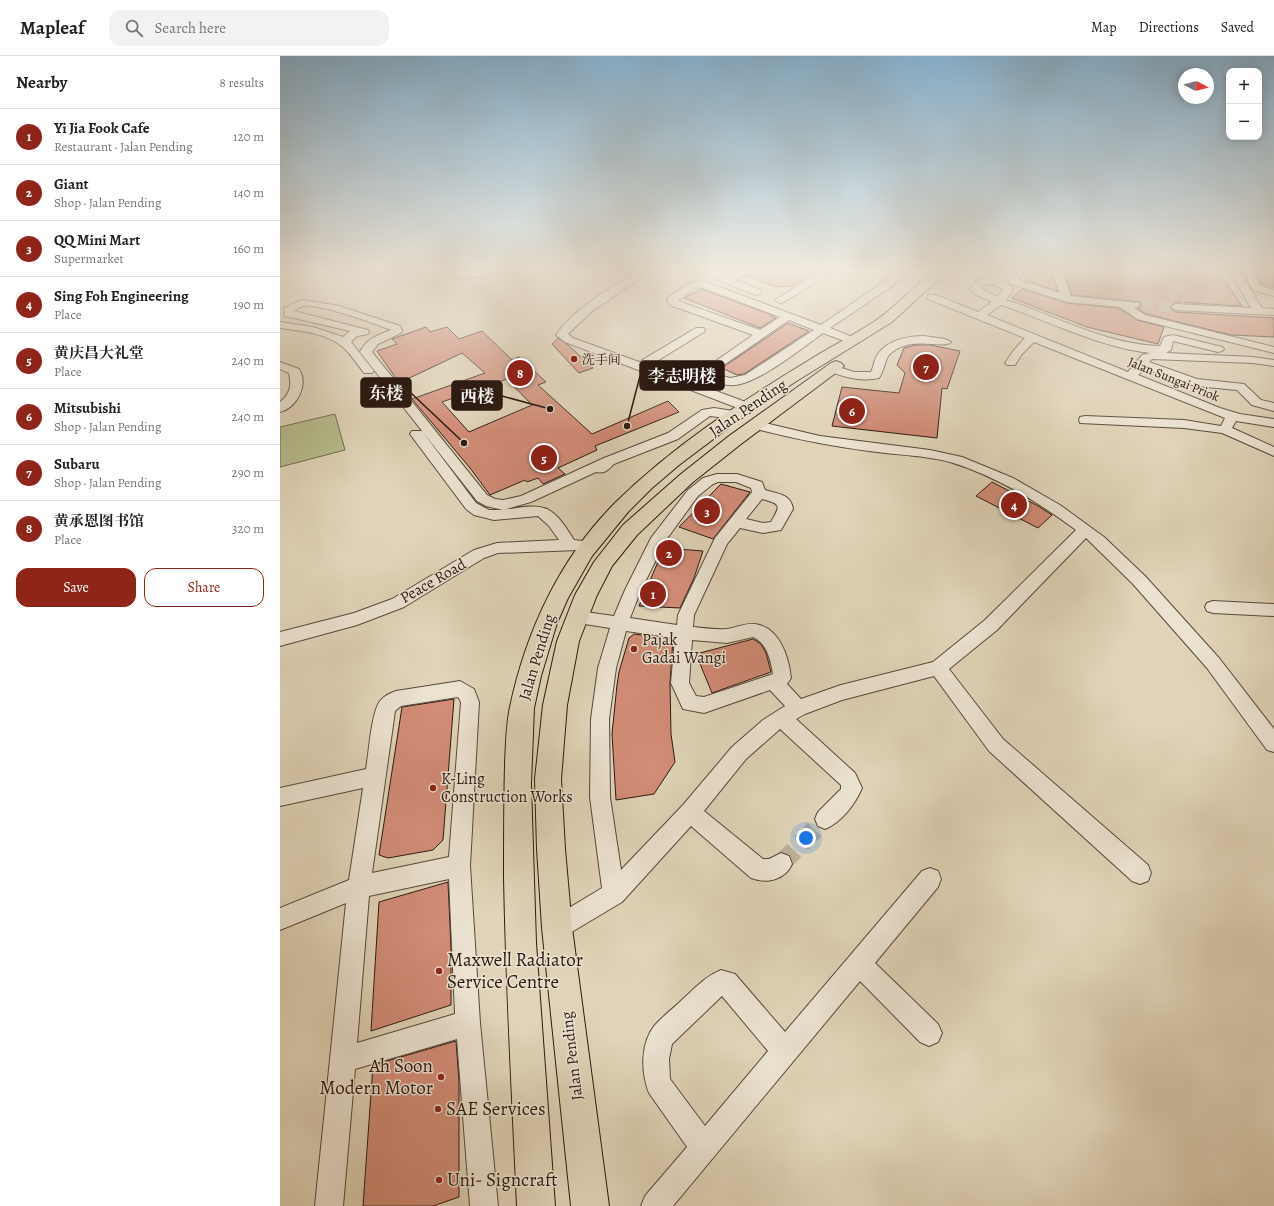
<!DOCTYPE html>
<html lang="en">
<head>
<meta charset="utf-8">
<style>
	body { margin:0; font-family:Alegreya,"Noto Serif SC",serif; background:#f2f2f2; color:#222 }
	.controls { position:absolute; right:12px; top:12px; display:grid; overflow:hidden; border-radius:8px; box-shadow:0 2px 10px #0003 }
	.controls button { width:36px; height:36px; display:grid; place-items:center; padding:0; border:0; border-bottom:1px solid #e0e0e0; background:#fff; color:#222; font:20px sans-serif }
	.compass { position:absolute; left:898px; top:12px; width:36px; height:36px; border-radius:50%; background:#fff; box-shadow:0 2px 10px #0003; rotate:97deg }
	.you { position:absolute; left:526px; top:782px; width:14px; height:14px; margin:-10px; border:3px solid #fff; border-radius:50%; background:#1a73e8; box-shadow:0 0 0 6px #1a73e833 }
	.badge { display:grid; place-items:center; width:26px; height:26px; border-radius:50%; background:#8f2418; color:#fff; font-size:13px; font-weight:700 }
	.pin { position:absolute; translate:-50% -50%; border:2px solid #fff; box-shadow:0 1px 4px #0006 }
	.list { margin:0; padding:0; list-style:none }
	h2 { display:flex; justify-content:space-between; align-items:center; height:52px; margin:0; padding:0 16px; font-size:17px }
	h2 small { font-size:13px; font-weight:400; color:#767676 }
	.list li { display:grid; grid-template-columns:26px 1fr auto; gap:12px; align-items:center; box-sizing:border-box; height:56px; padding:0 16px; border-top:1px solid #e0e0e0 }
	.list b { display:block; font-size:15px; white-space:nowrap }
	.list p { margin:0; font-size:13px; white-space:nowrap; color:#767676 }
	.list em { font-size:13px; font-style:normal; color:#767676 }
	.actions { display:flex; gap:8px; padding:12px 16px }
	.actions a { flex:1; padding:9px 0; border:1px solid #8f2418; border-radius:12px; text-align:center; font-size:14px; color:#8f2418 }
	.actions .main { background:#8f2418; color:#fff }
	.icon { flex:none; width:22px; height:22px; fill:none; stroke:currentColor; stroke-width:2; stroke-linecap:round; stroke-linejoin:round }
	.map { position:relative; flex:none; width:994px; height:1150px; overflow:hidden }
	header { display:flex; align-items:center; gap:24px; box-sizing:border-box; height:56px; padding:0 20px; background:#fff; border-bottom:1px solid #e0e0e0 }
	header strong { font-size:19px }
	nav { display:flex; gap:22px; margin-inline-start:auto; font-size:14px }
	.search { width:280px; height:36px; background:#f2f2f2; display:flex; align-items:center; gap:10px; box-sizing:border-box; padding:0 14px; border-radius:12px; color:#767676; font-size:15px }
	main { display:flex }
	aside { flex:1; background:#fff }
	.map>svg:first-child { display:block }
	.green { fill:#b6bb8c; stroke:#706a4e }
	.building { fill:#d28c77; stroke:#2b1911; fill-rule:evenodd }
	.lines { fill:none; stroke-linecap:round; stroke-linejoin:round }
	.minor-tunnel-far1 { stroke:#bcae96; stroke-width:11; stroke-dasharray:11 5.5; stroke-linecap:butt }
	.minor-tunnel { stroke:#bcae96; stroke-width:19; stroke-dasharray:19 10; stroke-linecap:butt }
	.minor-casing { stroke:#58483a; stroke-width:2 }
	.major-casing { stroke:#2b1911; stroke-width:2 }
	.minor { fill:#ebe2d0; fill-rule:evenodd }
	.major { fill:#e0d3b7; fill-rule:evenodd }
	.poi-dot { fill:#8f2418; stroke:#ebe2d0; stroke-width:1.5 }
	.labels { text-anchor:middle; dominant-baseline:central; stroke-width:3; stroke-linejoin:round; paint-order:stroke }
	.far-poi-label { font-size:13px; fill:#2b1911; stroke:#ebe2d0; text-anchor:start }
	.far-street-label { font-size:13px; fill:#2b1911; stroke:#ebe2d0 }
	.street-label { font-size:16px; fill:#2b1911; stroke:#ebe2d0 }
	.poi-label { font-size:16px; fill:#2b1911; stroke:#ebe2d0; text-anchor:start }
	.near-poi-label { font-size:19px; fill:#2b1911; stroke:#ebe2d0; text-anchor:start }
	.leader { fill:none; stroke:#2b1911; stroke-width:1.5 }
	.callout-dot { fill:#2b1911; stroke:#ebe2d0; stroke-width:1.5 }
	.callout { fill:#2b1911; stroke:#2b1911; stroke-width:1.5 }
	.callout-label { font-size:17px; text-anchor:middle; font-weight:bold; fill:#fff }
</style>
</head>
<body>
<header>
<strong>Mapleaf</strong>
<div class="search"><svg class="icon" aria-label="search" viewBox="0 0 24 24"><circle cx="10" cy="10" r="6"/><path d="M15 15l6 6"/></svg>Search here</div>
<nav><a>Map</a><a>Directions</a><a>Saved</a></nav>
</header>
<main>
<aside>
<h2>Nearby<small>8 results</small></h2>
<ul class="list">
<li><span class="badge">1</span><div><b>Yi Jia Fook Cafe</b><p>Restaurant · Jalan Pending</p></div><em>120 m</em></li>
<li><span class="badge">2</span><div><b>Giant</b><p>Shop · Jalan Pending</p></div><em>140 m</em></li>
<li><span class="badge">3</span><div><b>QQ Mini Mart</b><p>Supermarket</p></div><em>160 m</em></li>
<li><span class="badge">4</span><div><b>Sing Foh Engineering</b><p>Place</p></div><em>190 m</em></li>
<li><span class="badge">5</span><div><b>黄庆昌大礼堂</b><p>Place</p></div><em>240 m</em></li>
<li><span class="badge">6</span><div><b>Mitsubishi</b><p>Shop · Jalan Pending</p></div><em>240 m</em></li>
<li><span class="badge">7</span><div><b>Subaru</b><p>Shop · Jalan Pending</p></div><em>290 m</em></li>
<li><span class="badge">8</span><div><b>黄承恩图书馆</b><p>Place</p></div><em>320 m</em></li>
</ul>
<div class="actions"><a class="main">Save</a><a>Share</a></div>
</aside>
<div class="map">
<svg width="994" height="1150" viewBox="0 0 994 1150">
	<rect width="100%" height="100%" fill="#e0d3b7"/>
	<filter id="stains"><feTurbulence type="fractalNoise" baseFrequency=".005" numOctaves="4"/><feColorMatrix values="0 0 0 0 .2 0 0 0 0 .09 0 0 0 0 .02 0 0 0 .5 -.17"/></filter>
	<radialGradient id="worn" r=".72"><stop offset=".6" stop-color="#630" stop-opacity="0"/><stop offset="1" stop-color="#630" stop-opacity=".3"/></radialGradient>
	<path class="green" d="M55,358L65,394L0,411V371Z"/>
	<g class="building">
		<path d="M473,214H539L513,230L496,231L465,220Z"/>
		<path d="M742,214H771L778,235L747,225Z"/>
		<path d="M784,214H938L962,250L896,246L890,252L896,256L994,262V281L951,279L866,258L858,253L861,250L859,246L792,239Z"/>
		<path d="M973,214H994V232L982,229Z"/>
		<path d="M421,233L492,259L491,260L496,262L480,272L404,242Z"/>
		<path d="M742,233L787,247L839,252L857,264L884,271L878,288L807,271L731,242Z"/>
		<path d="M508,267L529,275L464,318L457,319L442,312Z"/>
		<path d="M146,271L150,276L167,271L179,283L202,275L232,304L239,301L266,326L258,329L312,378L388,345L399,356L315,390L317,394L278,412L285,418L263,428L258,422L247,426L245,424L210,439L190,412L132,343L205,317L182,297L119,327L97,295L117,288L112,283ZM227,323L252,349L189,376L162,346Z"/>
		<path d="M278,282L287,288L313,312L299,317L272,288Z"/>
		<path d="M636,289H650L680,295L667,333L662,332L657,382L552,370L562,331L619,337L625,317L617,309L624,292Z"/>
		<path d="M712,426L758,450L772,459L758,472L696,440Z"/>
		<path d="M441,428L470,436L433,483L399,471Z"/>
		<path d="M384,492L423,495L414,522L400,552L359,550Z"/>
		<path d="M354,578L393,583L390,627L391,678L395,706L374,738L336,744L332,678L337,629L339,616L349,582Z"/>
		<path d="M473,583L481,588L486,597L491,616L432,637L416,598Z"/>
		<path d="M174,643L163,784L153,794L108,802L99,799L122,651Z"/>
		<path d="M168,826L171,892V949L91,975L99,846Z"/>
		<path d="M176,985L179,1025V1141L153,1150H83L93,1009Z"/>
	</g>
	<g class="lines">
		<g class="minor-tunnel-far1">
			<path d="M887,214L907,245"/>
			<path d="M863,249L896,251"/>
		</g>
		<path class="minor-tunnel" d="M501,808L545,763"/>
		<defs>
			<g id="minor">
				<path d="M145,214L187,216L213,214C200,228 167,219 150,217Z"/>
				<path d="M360,214H372L311,256L288,278L293,282L359,306L416,272H424L425,274L424,276L369,310L471,348L473,351L471,354H463L285,286L276,279C296,250 331,232 360,214Z"/>
				<path d="M417,214H430L446,220L459,214H472L470,216L455,224L481,234L482,236L477,239L473,238L419,216Z"/>
				<path d="M543,214H555L504,246L500,247L495,244Z"/>
				<path d="M586,214H600L613,218L617,214H628L611,231L550,272L575,282L577,284L575,286H567L543,277C522,292 479,327 455,329C445,330 434,326 425,322L416,327L412,326L410,323L473,279L390,249L387,244L388,242C399,234 412,222 426,226L541,269L608,223L588,216ZM421,231L500,261L480,274L398,245L415,232ZM509,264L534,274L465,319L450,322L432,317Z"/>
				<path d="M725,214H735L739,224L780,237L772,214H782L791,240L859,247L860,249L859,251L854,252L865,259L994,291V297L857,263L840,251L787,246L731,228L727,222Z"/>
				<path d="M949,214H959L982,252L994,253V259L896,254L891,251L896,248L971,252Z"/>
				<path d="M963,214H971L981,230L994,234V240L973,234Z"/>
				<path d="M705,222C715,221 727,225 733,233L726,244C776,260 827,289 880,290L884,281L893,279L942,291L944,293L942,295L938,296L893,285L891,294L886,297L973,301L994,304V310L973,307L872,303L869,306L917,323L964,328L981,344L994,347V355L972,349L957,334L915,330L864,313L858,319L940,352L960,358L994,363V371L956,365L952,372L994,391V400L942,377L904,372L800,367L799,364L800,361L805,360L904,364L941,370L945,362L754,286L742,298L735,309H727L725,307L734,294L745,282L648,243L647,241L648,239H656L698,256L712,246L697,239L690,233L696,225ZM706,228H712L723,233L717,241L701,232ZM721,249C770,265 818,291 870,297L862,299L848,316L707,259Z"/>
				<path d="M23,244L59,250L120,270L122,275L121,277L98,288L92,296L207,439L215,443L223,444L241,440L324,402L388,377L422,354L434,352L460,356L462,359L460,362L456,363L430,360L398,383L334,408C328,414 325,418 316,416L251,446L223,454C265,447 271,447 294,484L303,485L306,489L303,493L298,494L218,497L204,502L124,551L77,569L0,590V576L74,557L112,543L194,494L217,487L279,484L269,470L258,460L214,464L194,459L186,453L130,378L132,375H142L196,447L209,454H223L206,450L197,445L80,296C86,283 98,279 111,274C94,267 38,247 23,250C20,251 17,253 14,255L88,274L89,276L88,278L77,280L71,286L94,315L92,317H84C78,309 72,300 65,293C49,277 21,275 0,272V266L33,271L63,281L70,275L5,260L4,258L5,252L14,247Z"/>
				<path d="M644,280L665,283L671,286C664,294 629,278 609,299C605,304 604,315 599,322C581,326 565,321 548,315L546,313L548,311L552,309L574,316H591C594,310 594,303 598,298C608,284 628,280 644,280Z"/>
				<path d="M0,306L19,313C29,328 17,352 0,356V346C10,338 12,330 9,317L0,313Z"/>
				<path d="M477,365L540,380L650,394L682,401L733,422L780,449L824,481L865,520L939,602L994,673V696L987,694L927,612L853,528L806,482L717,574L669,613L723,683L868,809L871,817L868,825L860,828L852,825L709,695L654,620L562,644L525,658L516,663L575,717L582,732C575,748 562,766 545,773L538,770L535,763L538,756L561,733V729L500,673L466,703L424,755L483,803H489L501,797L509,800L512,808C505,824 487,828 471,822L411,770L342,846L285,880L277,883L269,880L266,872L269,864L322,832L310,741L311,663L318,612L330,572L292,566L290,561L292,556L298,555L334,560L345,534L371,482L408,434L423,422L437,418H457L482,426L485,434C498,438 511,438 513,453L501,474L483,477L460,472L447,488L414,559L413,571C424,572 436,574 447,573C456,572 465,567 474,568C499,570 509,601 511,622L507,628L521,643L561,629L653,606L705,564L796,474C758,446 716,420 670,406C644,399 616,399 589,395C549,390 511,382 472,372L471,369L472,366ZM438,426H456L471,432L472,436L435,482L398,559L397,569L350,562L361,534L386,484L418,440L433,428ZM482,443C501,448 501,449 491,466L483,467L466,463ZM346,575L395,582L391,627L403,653L424,657L490,634L505,650L483,664L452,691L403,749L341,814L330,741L329,663L336,612ZM473,581C487,587 491,605 493,618L424,641L416,640L409,627L412,584L447,587Z"/>
				<path d="M933,545L994,548V560L933,557L927,555L925,551L927,547Z"/>
				<path d="M180,625L194,633L199,646L190,810L200,967L218,1150H190L177,983L75,1013L63,1150H35L66,847L0,874V852L69,824L83,732L0,750V732L86,713C89,697 91,657 100,645C104,640 110,637 116,635ZM178,641L181,646L169,801L92,817L115,655L121,650ZM169,823L175,958L77,987L89,840Z"/>
				<path d="M650,812L658,815L661,823L658,831L595,907L658,968L662,977L658,986L649,990L640,986L580,925L393,1150H361L365,1140L407,1091L369,1037C361,1017 360,987 375,969C384,959 395,951 404,942C416,931 426,920 441,914L455,918L505,976L642,815ZM442,940L488,995L425,1070L390,1023L389,1003L392,988Z"/>
			</g>
			<g id="major">
				<path d="M655,214H669L612,266L515,326L456,366L399,409L372,432L348,456L312,500L288,542L277,567L261,620L254,652L251,728L256,887L275,1150H237C232,1040 226,931 224,821C224,783 224,745 225,708C226,689 226,669 230,651C246,575 280,502 335,447C393,390 462,345 531,303C552,290 574,279 595,265C617,250 634,230 655,214Z"/>
				<path d="M556,305L561,307L564,310L561,313L461,388L413,426L357,479L332,510L317,539L299,585L287,649L281,723L285,793L292,872L329,1150H291L262,872L257,793L255,723L263,649L277,585L295,539L314,506L343,469L401,418L449,380L551,307Z"/>
			</g>
		</defs>
		<use href="#minor" class="minor-casing"/>
		<use href="#major" class="major-casing"/>
		<use href="#minor" class="minor"/>
		<use href="#major" class="major"/>
	</g>
	<linearGradient id="sky" x2="0" y2="1"><stop stop-color="#87b5d5"/><stop offset="0.57" stop-color="#f1ebdf"/><stop offset="1" stop-color="#f1ebdf" stop-opacity="0"/></linearGradient>
	<rect width="994" height="375" fill="url(#sky)"/>
	<g class="poi-dot">
		<circle cx="294" cy="303" r="4"/>
		<circle cx="354" cy="593" r="4"/>
		<circle cx="153" cy="732" r="4"/>
		<circle cx="159" cy="915" r="4"/>
		<circle cx="161" cy="1021" r="4"/>
		<circle cx="158" cy="1053" r="4"/>
		<circle cx="159" cy="1124" r="4"/>
	</g>
	<g class="labels">
		<g class="far-poi-label">
			<text x="302" y="303">洗手间</text>
		</g>
		<g class="far-street-label">
			<text transform="translate(894 323) rotate(22)">Jalan Sungai Priok</text>
		</g>
		<g class="street-label">
			<text transform="translate(468 352) rotate(-34)">Jalan Pending</text>
			<text transform="translate(153 525) rotate(-30)">Peace Road</text>
			<text transform="translate(257 601) rotate(-73)">Jalan Pending</text>
			<text transform="translate(292 1000) rotate(-97)">Jalan Pending</text>
		</g>
		<g class="poi-label">
			<text x="362" y="584">Pajak<tspan x="362" dy="18">Gadai Wangi</tspan></text>
			<text x="161" y="723">K-Ling<tspan x="161" dy="18">Construction Works</tspan></text>
		</g>
		<g class="near-poi-label">
			<text x="167" y="904">Maxwell Radiator<tspan x="167" dy="22">Service Centre</tspan></text>
			<text x="153" y="1010" text-anchor="end">Ah Soon<tspan x="153" dy="22">Modern Motor</tspan></text>
			<text x="166" y="1053">SAE Services</text>
			<text x="167" y="1124">Uni- Signcraft</text>
		</g>
	</g>
	<path class="leader" d="M347 370L360 320M184 387L131 337M270 353L222 340"/>
	<g class="callout-dot">
		<circle cx="347" cy="370" r="4"/>
		<circle cx="184" cy="387" r="4"/>
		<circle cx="270" cy="353" r="4"/>
	</g>
	<g class="callout">
		<rect x="360" y="305" width="84" height="29" rx="4"/>
		<rect x="81" y="322" width="50" height="29" rx="4"/>
		<rect x="172" y="325" width="50" height="29" rx="4"/>
	</g>
	<g class="callout-label">
		<text x="402" y="326">李志明楼</text>
		<text x="106" y="343">东楼</text>
		<text x="197" y="346">西楼</text>
	</g>
	<rect width="100%" height="100%" filter="url(#stains)"/>
	<rect width="100%" height="100%" fill="url(#worn)"/>
</svg>
<div class="controls">
<button>+</button>
<button>−</button>
</div>
<svg class="compass" viewBox="-18 -18 36 36"><path d="M0-13l5 13h-10z" fill="#e53935"/><path d="M0 13l5-13h-10z" fill="#767676"/></svg>
<div class="you"></div>
<div class="pin badge" style="left:373px;top:538px">1</div>
<div class="pin badge" style="left:389px;top:497px">2</div>
<div class="pin badge" style="left:427px;top:455px">3</div>
<div class="pin badge" style="left:734px;top:449px">4</div>
<div class="pin badge" style="left:264px;top:402px">5</div>
<div class="pin badge" style="left:572px;top:355px">6</div>
<div class="pin badge" style="left:646px;top:311px">7</div>
<div class="pin badge" style="left:240px;top:317px">8</div>
</div>
</main>
</body>
</html>
